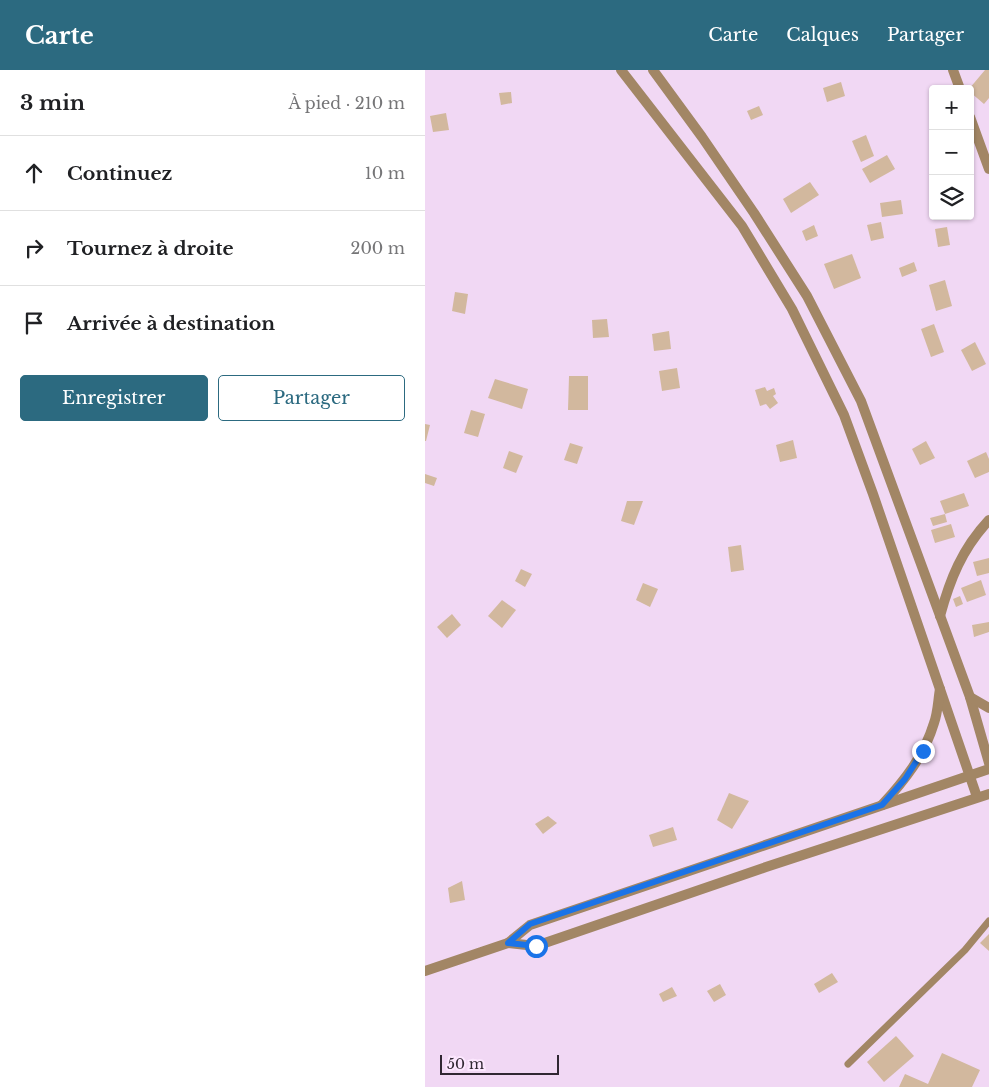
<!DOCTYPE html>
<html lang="fr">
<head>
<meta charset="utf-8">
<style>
	body { margin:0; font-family:"Libre Baskerville",serif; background:#f6f6f6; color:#202124 }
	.controls { position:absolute; right:15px; top:15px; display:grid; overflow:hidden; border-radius:5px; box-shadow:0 1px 4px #0004 }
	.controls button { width:45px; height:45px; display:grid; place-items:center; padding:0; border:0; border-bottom:1px solid #e0e0e0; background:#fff; color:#202124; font:25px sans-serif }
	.scale { position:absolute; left:15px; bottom:12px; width:119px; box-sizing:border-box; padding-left:5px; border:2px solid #302732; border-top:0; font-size:14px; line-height:18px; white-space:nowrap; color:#302732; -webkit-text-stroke:4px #fce7fe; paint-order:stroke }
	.stop { position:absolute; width:15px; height:15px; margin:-11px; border:4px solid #1a73e8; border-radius:50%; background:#fff }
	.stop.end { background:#1a73e8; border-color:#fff; box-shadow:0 1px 5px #0008 }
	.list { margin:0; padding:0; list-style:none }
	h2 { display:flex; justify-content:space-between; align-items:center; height:65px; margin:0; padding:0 20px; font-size:21px }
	h2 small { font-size:16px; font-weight:400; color:#757577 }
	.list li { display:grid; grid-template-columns:32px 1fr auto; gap:15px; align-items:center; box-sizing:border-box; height:75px; padding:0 20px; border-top:1px solid #e0e0e0 }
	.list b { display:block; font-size:19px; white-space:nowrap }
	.list em { font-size:16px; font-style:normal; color:#757577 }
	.actions { display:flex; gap:10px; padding:15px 20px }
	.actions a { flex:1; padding:11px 0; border:1px solid #2c6a80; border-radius:5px; text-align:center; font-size:18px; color:#2c6a80 }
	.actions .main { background:#2c6a80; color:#fff }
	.icon { flex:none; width:28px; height:28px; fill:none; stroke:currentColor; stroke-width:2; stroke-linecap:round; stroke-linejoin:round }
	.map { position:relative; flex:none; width:564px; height:1017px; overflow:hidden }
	header { display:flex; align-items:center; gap:30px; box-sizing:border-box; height:70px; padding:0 25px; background:#2c6a80; color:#fff }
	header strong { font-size:24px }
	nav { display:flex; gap:28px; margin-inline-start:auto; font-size:18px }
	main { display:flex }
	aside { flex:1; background:#fff }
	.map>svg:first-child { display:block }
	.building { fill:#d2b89e }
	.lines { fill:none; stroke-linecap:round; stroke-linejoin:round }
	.lane { stroke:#a28665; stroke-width:7 }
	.street { stroke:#a28665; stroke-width:10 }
	.route { stroke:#1a73e8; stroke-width:6 }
</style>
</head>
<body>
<header>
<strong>Carte</strong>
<nav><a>Carte</a><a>Calques</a><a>Partager</a></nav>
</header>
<main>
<aside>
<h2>3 min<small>À pied · 210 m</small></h2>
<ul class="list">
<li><svg class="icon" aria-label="ahead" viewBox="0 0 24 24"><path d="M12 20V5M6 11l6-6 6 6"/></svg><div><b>Continuez</b></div><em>10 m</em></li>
<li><svg class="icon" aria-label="right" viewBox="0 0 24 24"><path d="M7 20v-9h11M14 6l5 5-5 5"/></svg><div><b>Tournez à droite</b></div><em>200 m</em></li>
<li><svg class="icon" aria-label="arrive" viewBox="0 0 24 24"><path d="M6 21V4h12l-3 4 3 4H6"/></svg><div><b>Arrivée à destination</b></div></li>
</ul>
<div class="actions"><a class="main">Enregistrer</a><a>Partager</a></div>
</aside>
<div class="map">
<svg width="564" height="1017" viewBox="0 0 564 1017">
	<rect width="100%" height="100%" fill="#f1d8f4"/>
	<g class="building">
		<path d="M560,0H564V28L559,34L545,22V19H544Z"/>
		<path d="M416,12L420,26L402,32L398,18Z"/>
		<path d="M86,22L87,33L76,35L74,23Z"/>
		<path d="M334,36L338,45L326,50L322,41Z"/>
		<path d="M21,43L24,60L8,62L5,46Z"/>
		<path d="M441,65L449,86L436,92L427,71Z"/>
		<path d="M462,85L470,99L445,113L437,99Z"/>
		<path d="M385,112L394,125L366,143L358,129Z"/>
		<path d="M476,130L478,144L457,147L455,133Z"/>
		<path d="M456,152L459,168L446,171L442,155Z"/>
		<path d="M389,155L393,166L381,171L377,161Z"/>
		<path d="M522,157L525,175L513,177L510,159Z"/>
		<path d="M427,184L436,208L409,219L399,194Z"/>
		<path d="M489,192L492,201L477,207L474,198Z"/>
		<path d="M520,210L527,236L511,241L504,215Z"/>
		<path d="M30,222L43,224L40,244L27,241Z"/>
		<path d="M182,249L184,267L168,268L167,250Z"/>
		<path d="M509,254L519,282L506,287L496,259Z"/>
		<path d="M244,261L246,279L229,281L227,264Z"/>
		<path d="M550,272L561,294L547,301L536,280Z"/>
		<path d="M252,298L255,318L237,321L234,301Z"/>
		<path d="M144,306H163V340H143Z"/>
		<path d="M70,309L103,319L97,339L63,328Z"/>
		<path d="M340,317L342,321L349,318L351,324L348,326L353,333L345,339L341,334L335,336L330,320Z"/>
		<path d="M46,340L60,344L53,367L39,363Z"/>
		<path d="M0,354L5,355L1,371H0Z"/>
		<path d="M368,370L372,388L355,392L351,375Z"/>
		<path d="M501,371L510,388L495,395L487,379Z"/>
		<path d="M145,373L158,377L152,394L139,390Z"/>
		<path d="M84,381L98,386L91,403L78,398Z"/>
		<path d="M561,382L564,389V402L550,408L542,391Z"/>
		<path d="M0,404L12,408L9,416L0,413Z"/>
		<path d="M539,423L544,436L520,444L515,431Z"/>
		<path d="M202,431H218L209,455L196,451Z"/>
		<path d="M520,444L522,452L508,456L505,448Z"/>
		<path d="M526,454L530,467L510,473L506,460Z"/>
		<path d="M316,475L319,500L306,502L303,477Z"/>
		<path d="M564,488V503L552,506L548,492Z"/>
		<path d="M96,499L107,504L100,517L90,511Z"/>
		<path d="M556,510L561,525L542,532L536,518Z"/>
		<path d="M218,513L233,519L225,537L211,530Z"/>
		<path d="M535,526L538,534L531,537L528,529Z"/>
		<path d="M77,530L91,540L77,558L63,546Z"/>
		<path d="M27,544L36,555L22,568L12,557Z"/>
		<path d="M564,552V562L549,567L547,555Z"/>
		<path d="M304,723L324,731L307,759L292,750Z"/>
		<path d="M123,746L132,753L118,764L110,754Z"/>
		<path d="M248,757L252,770L228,777L224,765Z"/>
		<path d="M37,811L40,830L25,833L23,818Z"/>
		<path d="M564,864V881L555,873Z"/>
		<path d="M407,903L413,912L394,923L389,914Z"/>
		<path d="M295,914L301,925L289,932L282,921Z"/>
		<path d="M247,917L252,926L238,932L234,924Z"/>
		<path d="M471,966L489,986L459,1012L442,992Z"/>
		<path d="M517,983L555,1000L547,1017H474L480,1004L503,1014Z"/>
	</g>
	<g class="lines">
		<path class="lane" d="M423,994L540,880L564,851"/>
		<g class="street">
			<path d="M196,0L317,156L367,239L419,345L448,424L552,727"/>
			<path d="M228,0L277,67L329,143L382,226L436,331L545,627L564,693"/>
			<path d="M528,0L535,19"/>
			<path d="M545,47L564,99"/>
			<path d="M515,546C525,509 537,479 564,450"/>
			<path d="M545,627L564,638"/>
			<path d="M457,735C480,710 499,686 509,653C513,642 513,630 515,619"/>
			<path d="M83,873L111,876L341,797L564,724"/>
			<path d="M0,901L83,873L105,855L564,699"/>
		</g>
	</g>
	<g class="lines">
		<path class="route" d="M111,876L83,873L105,854L457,735L480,709L498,681"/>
	</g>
</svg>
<div class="controls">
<button>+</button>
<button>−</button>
<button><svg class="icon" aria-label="layers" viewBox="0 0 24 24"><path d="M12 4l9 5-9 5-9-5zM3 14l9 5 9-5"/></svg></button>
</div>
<div class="scale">50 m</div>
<div class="stop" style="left:111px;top:876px"></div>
<div class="stop end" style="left:498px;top:681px"></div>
</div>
</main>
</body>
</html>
